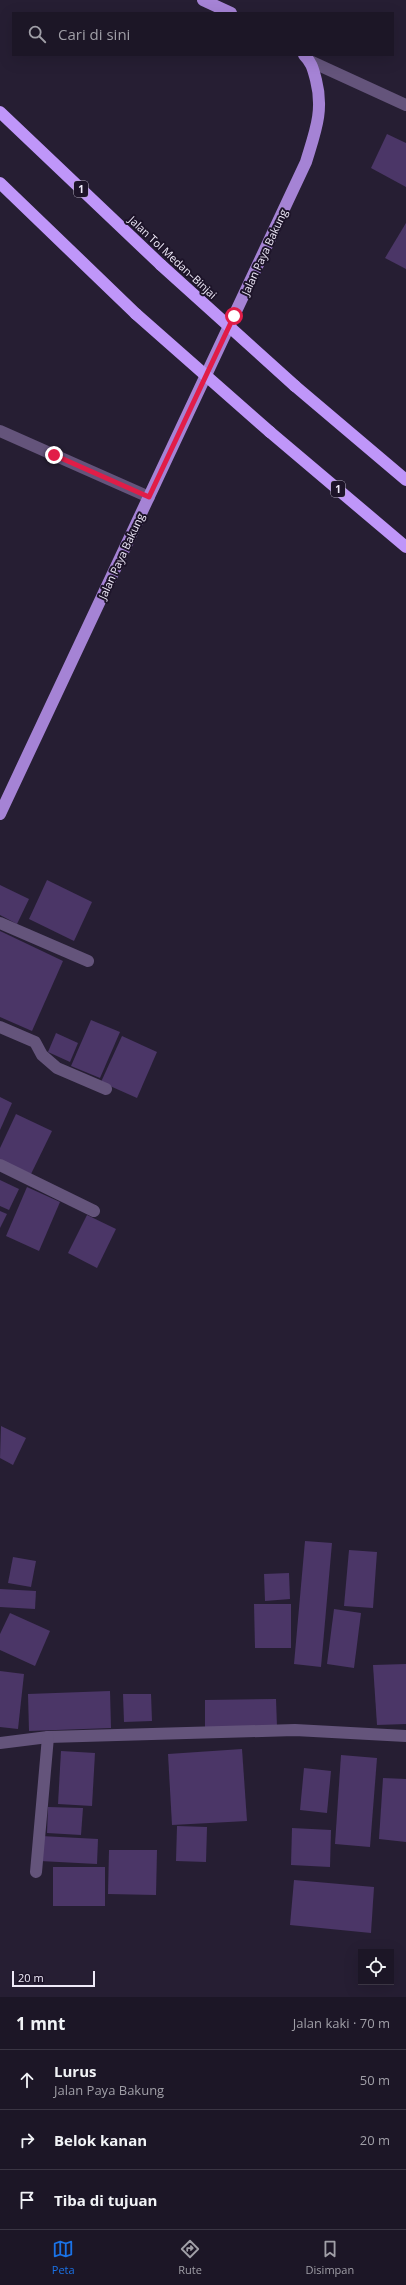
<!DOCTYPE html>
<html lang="id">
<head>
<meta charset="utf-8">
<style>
	body { margin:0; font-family:"Open Sans",sans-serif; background:#292332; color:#f1f3f6 }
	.controls { position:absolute; right:12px; bottom:12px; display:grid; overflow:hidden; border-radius:0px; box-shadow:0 4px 16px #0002 }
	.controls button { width:36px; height:36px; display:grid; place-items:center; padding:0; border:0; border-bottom:1px solid #3a3543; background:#1c1626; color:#f1f3f6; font:20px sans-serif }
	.scale { position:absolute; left:12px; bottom:10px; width:83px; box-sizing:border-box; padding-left:4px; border:2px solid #efeaf9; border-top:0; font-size:11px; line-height:14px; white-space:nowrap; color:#efeaf9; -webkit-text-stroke:3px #1d1429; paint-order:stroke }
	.stop { position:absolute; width:12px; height:12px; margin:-9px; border:3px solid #e11d48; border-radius:50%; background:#fff }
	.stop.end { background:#e11d48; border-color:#fff; box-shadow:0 1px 4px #0008 }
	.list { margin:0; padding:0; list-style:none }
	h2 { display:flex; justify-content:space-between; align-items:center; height:52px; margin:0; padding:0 16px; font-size:17px }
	h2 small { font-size:13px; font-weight:400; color:#a09fa7 }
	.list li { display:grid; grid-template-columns:26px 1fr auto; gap:12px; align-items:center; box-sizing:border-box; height:60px; padding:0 16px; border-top:1px solid #3a3543 }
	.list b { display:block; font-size:15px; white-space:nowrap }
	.list p { margin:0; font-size:13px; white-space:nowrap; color:#a09fa7 }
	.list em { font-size:13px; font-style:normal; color:#a09fa7 }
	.icon { flex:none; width:22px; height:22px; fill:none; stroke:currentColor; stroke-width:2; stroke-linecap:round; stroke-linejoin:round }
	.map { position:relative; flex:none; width:406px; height:1997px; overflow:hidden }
	.search { position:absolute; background:#1c1626; box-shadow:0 4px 16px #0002; left:12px; right:12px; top:12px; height:44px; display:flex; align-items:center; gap:10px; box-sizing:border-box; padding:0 14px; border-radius:0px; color:#a09fa7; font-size:15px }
	.sheet { height:232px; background:#1c1626 }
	nav { display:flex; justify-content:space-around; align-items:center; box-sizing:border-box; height:56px; border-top:1px solid #3a3543; background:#1c1626; font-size:11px; color:#a09fa7 }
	nav a { display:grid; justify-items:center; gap:2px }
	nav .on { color:#1a73e8 }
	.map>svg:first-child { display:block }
	.building { fill:#4b3667 }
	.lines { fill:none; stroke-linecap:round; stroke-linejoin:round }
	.minor { stroke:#64547b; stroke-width:12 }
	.major { stroke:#a583d5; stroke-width:12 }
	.highway { stroke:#bf96f9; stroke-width:12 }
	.highway-bridge { stroke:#bf96f9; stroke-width:12 }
	.route { stroke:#e11d48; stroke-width:5 }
	.labels { text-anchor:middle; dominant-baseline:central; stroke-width:4; stroke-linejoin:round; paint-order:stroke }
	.shield { fill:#1d1429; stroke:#b0aabb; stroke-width:1 }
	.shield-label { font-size:10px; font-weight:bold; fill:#efeaf9 }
	.street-label { font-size:11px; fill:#efeaf9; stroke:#1d1429 }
</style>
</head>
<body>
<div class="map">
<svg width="406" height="1997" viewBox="0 0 406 1997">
	<rect width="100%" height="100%" fill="#261e33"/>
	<g class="building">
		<path d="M387,134L406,143V187L371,168Z"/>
		<path d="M406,223V269L385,258Z"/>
		<path d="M47,880L92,902L74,941L29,919Z"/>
		<path d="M0,885L29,899L17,924L0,915Z"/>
		<path d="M0,931L63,961L32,1031L0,1017Z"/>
		<path d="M91,1020L120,1032L100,1078L71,1066Z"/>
		<path d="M56,1033L78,1043L70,1062L48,1052Z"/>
		<path d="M122,1036L157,1052L137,1098L101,1082Z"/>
		<path d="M0,1097L12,1103L0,1130Z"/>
		<path d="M16,1114L52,1131L31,1174L0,1160V1148Z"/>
		<path d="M0,1180L19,1189L9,1210L0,1206Z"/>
		<path d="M27,1187L60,1202L39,1251L6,1236Z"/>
		<path d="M0,1211L7,1214L0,1228Z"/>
		<path d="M87,1215L116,1229L97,1268L68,1253Z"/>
		<path d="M1,1426L26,1438L13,1465L0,1458Z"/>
		<path d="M305,1541L332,1543L321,1667L294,1664Z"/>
		<path d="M349,1550L377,1552L373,1608L344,1606Z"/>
		<path d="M13,1557L36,1561L31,1587L8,1583Z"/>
		<path d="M289,1573L290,1599L265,1601L264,1574Z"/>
		<path d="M0,1589L36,1591L35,1609L0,1607Z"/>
		<path d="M254,1604H291V1648H255Z"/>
		<path d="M334,1609L361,1613L354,1668L327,1664Z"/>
		<path d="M10,1613L50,1631L35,1666L0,1650V1634Z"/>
		<path d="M406,1664V1724L377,1725L373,1665Z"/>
		<path d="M0,1671L24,1674L18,1729L0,1727Z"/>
		<path d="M110,1691L111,1728L29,1731L28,1694Z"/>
		<path d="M123,1694H151L152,1721L124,1722Z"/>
		<path d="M276,1699L277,1727L205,1729V1700Z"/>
		<path d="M242,1749L247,1821L172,1825L168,1754Z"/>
		<path d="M61,1751L95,1753L92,1806L58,1804Z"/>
		<path d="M341,1755L377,1758L370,1847L335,1844Z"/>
		<path d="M304,1768L331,1771L327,1813L300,1810Z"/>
		<path d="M383,1778L406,1779V1842L379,1839Z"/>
		<path d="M48,1807L83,1808L81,1835L47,1833Z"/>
		<path d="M177,1826L207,1827L206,1862L176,1861Z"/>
		<path d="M292,1828L331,1830L330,1867L291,1865Z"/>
		<path d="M41,1836L98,1839L97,1864L40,1861Z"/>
		<path d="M109,1850H157L156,1895L108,1894Z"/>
		<rect x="53" y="1867" width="52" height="39"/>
		<path d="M294,1880L374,1887L371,1933L290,1925Z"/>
	</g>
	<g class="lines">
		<g class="minor">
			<path d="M312,62L406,105"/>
			<path d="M0,431L149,497"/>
			<path d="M0,923L88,961"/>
			<path d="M0,1027L35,1042L42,1055L57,1068L106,1089"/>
			<path d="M0,1165L94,1211"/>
			<path d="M0,1743L48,1737L295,1730L406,1736"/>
			<path d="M36,1872L48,1737"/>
		</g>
		<g class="major">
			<path d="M203,0L231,13"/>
			<path d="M0,814L306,162C315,132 324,111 316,80C313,69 312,63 304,55"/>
		</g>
		<g class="highway">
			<path d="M0,112L161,265"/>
			<path d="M0,183L136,314"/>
			<path d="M295,386L406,480"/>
			<path d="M270,432L406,547"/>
		</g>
		<g class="highway-bridge">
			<path d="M161,265L295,386"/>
			<path d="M136,314L270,432"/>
		</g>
	</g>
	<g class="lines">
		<path class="route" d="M54,455L149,497L234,316"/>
	</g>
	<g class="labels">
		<g class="shield">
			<rect x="74" y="181" width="14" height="16" rx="3"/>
			<rect x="331" y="481" width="14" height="16" rx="3"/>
		</g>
		<g class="shield-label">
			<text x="81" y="189">1</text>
			<text x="338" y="489">1</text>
		</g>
		<g class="street-label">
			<text transform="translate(264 252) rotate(-65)">Jalan Paya Bakung</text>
			<text transform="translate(173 257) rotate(43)">Jalan Tol Medan–Binjai</text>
			<text transform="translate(121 556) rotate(-65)">Jalan Paya Bakung</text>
		</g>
	</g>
</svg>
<div class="controls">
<button><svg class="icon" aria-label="locate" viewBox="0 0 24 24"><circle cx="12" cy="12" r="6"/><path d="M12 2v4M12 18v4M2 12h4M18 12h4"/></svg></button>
</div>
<div class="scale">20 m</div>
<div class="stop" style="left:234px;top:316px"></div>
<div class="stop end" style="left:54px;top:455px"></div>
<div class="search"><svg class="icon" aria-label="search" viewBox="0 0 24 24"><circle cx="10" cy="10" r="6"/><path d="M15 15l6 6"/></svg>Cari di sini</div>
</div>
<section class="sheet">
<h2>1 mnt<small>Jalan kaki · 70 m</small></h2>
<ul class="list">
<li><svg class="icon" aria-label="ahead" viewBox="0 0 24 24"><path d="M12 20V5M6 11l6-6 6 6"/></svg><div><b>Lurus</b><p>Jalan Paya Bakung</p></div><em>50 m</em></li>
<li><svg class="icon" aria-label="right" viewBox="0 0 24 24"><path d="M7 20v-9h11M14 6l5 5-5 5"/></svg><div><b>Belok kanan</b></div><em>20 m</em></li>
<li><svg class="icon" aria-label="arrive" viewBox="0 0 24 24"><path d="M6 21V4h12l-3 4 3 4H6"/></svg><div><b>Tiba di tujuan</b></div></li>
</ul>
</section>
<nav>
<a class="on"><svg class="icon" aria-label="map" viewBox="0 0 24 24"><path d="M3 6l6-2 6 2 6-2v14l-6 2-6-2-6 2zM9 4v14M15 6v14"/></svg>Peta</a>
<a><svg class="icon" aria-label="directions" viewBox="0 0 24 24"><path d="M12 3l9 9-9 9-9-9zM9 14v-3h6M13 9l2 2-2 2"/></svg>Rute</a>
<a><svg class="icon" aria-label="saved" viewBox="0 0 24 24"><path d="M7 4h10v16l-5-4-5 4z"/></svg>Disimpan</a>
</nav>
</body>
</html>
